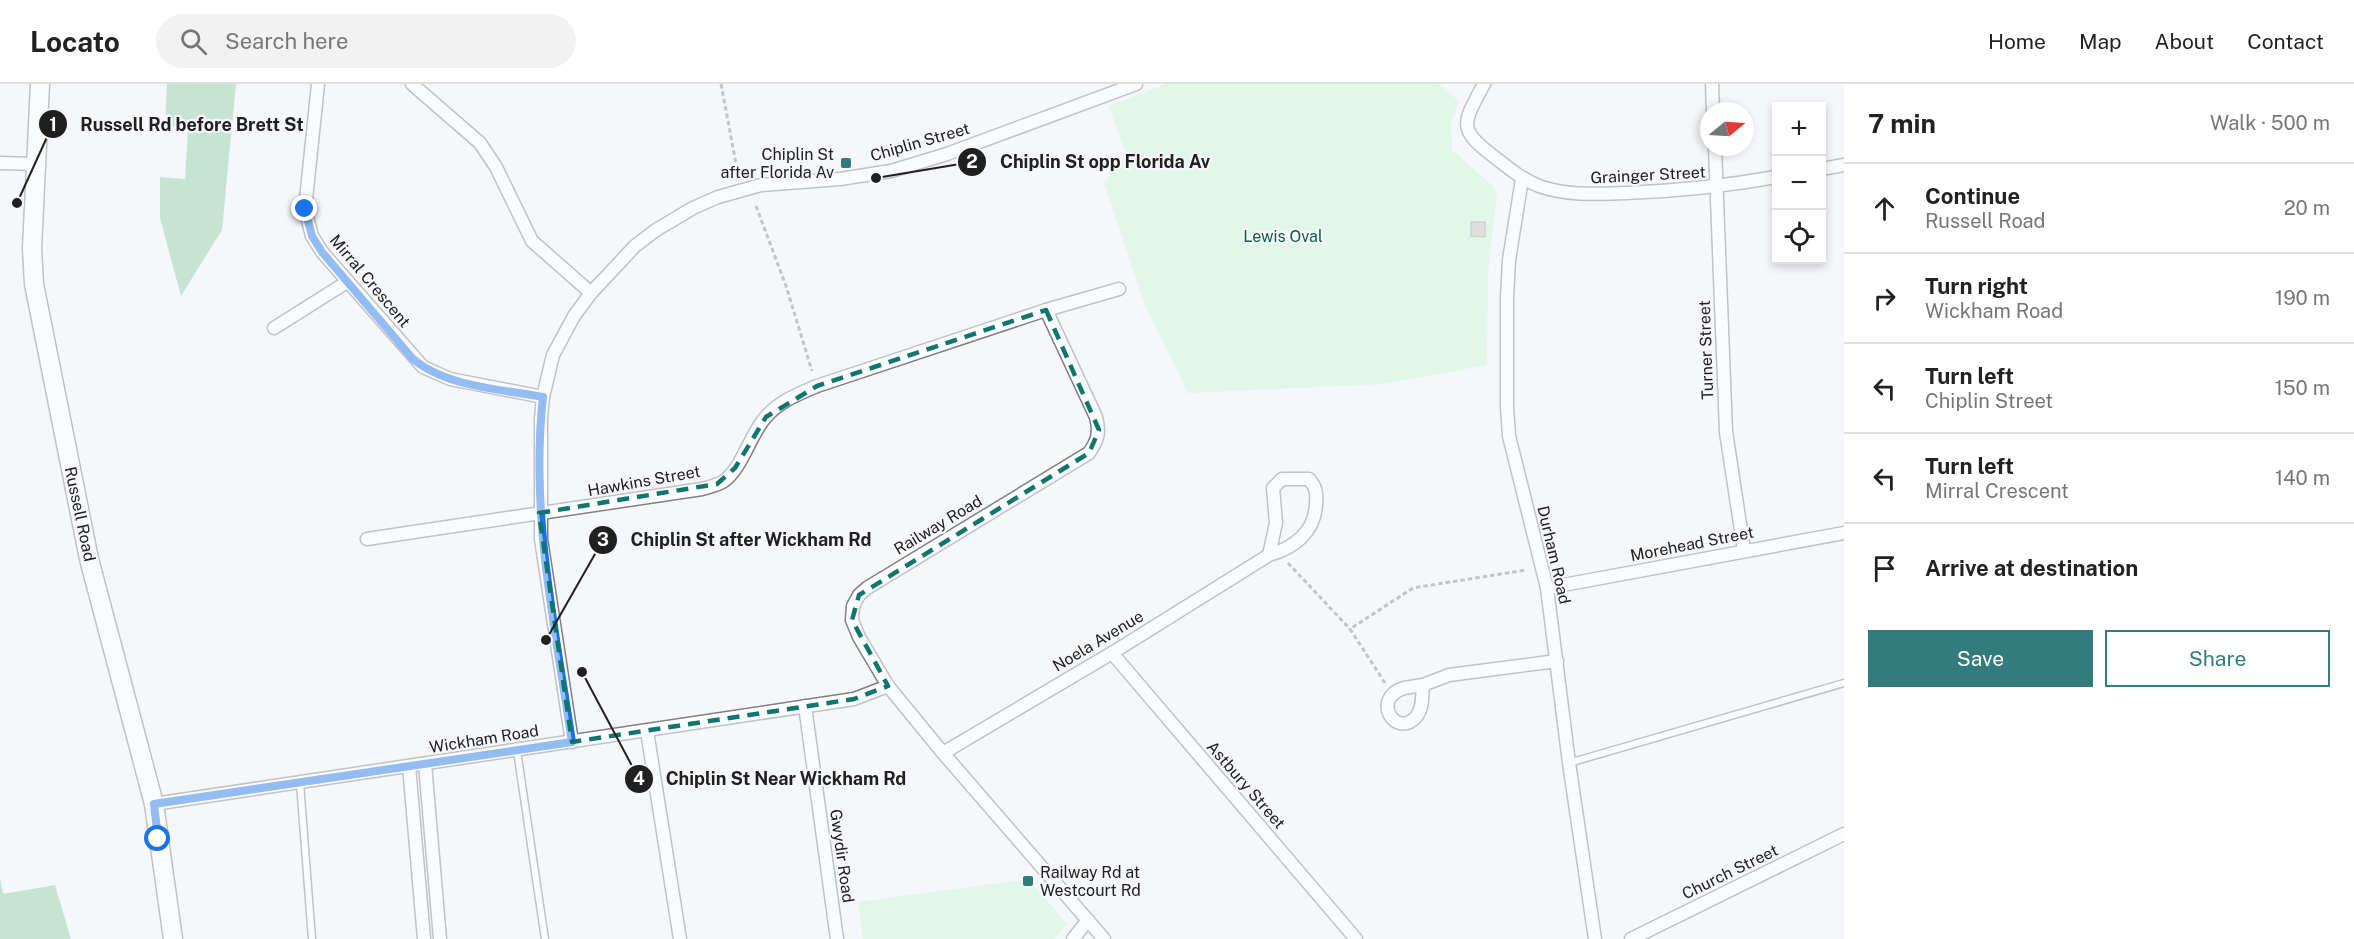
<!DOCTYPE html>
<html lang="en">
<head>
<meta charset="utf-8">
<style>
	body { margin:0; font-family:"Public Sans",sans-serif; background:#f2f2f2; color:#222 }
	.controls { position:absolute; right:18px; top:18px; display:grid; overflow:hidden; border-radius:0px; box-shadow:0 3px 9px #0003 }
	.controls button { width:54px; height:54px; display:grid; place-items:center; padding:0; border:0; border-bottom:2px solid #e0e0e0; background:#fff; color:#222; font:30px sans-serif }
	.compass { position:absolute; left:1700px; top:18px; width:54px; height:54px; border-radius:50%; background:#fff; box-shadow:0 3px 9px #0003; rotate:72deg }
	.stop { position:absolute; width:18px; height:18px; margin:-14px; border:4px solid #1a73e8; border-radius:50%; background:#fff }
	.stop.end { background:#1a73e8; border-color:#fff; box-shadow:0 2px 6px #0008 }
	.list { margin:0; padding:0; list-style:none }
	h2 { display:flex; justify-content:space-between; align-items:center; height:78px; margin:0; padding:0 24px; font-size:26px }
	h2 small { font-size:20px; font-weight:400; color:#767676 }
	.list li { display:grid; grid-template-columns:39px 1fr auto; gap:18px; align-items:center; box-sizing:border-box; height:90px; padding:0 24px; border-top:2px solid #e0e0e0 }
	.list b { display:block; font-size:22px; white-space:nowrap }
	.list p { margin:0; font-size:20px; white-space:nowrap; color:#767676 }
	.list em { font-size:20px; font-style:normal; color:#767676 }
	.actions { display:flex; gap:12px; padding:18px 24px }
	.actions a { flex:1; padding:14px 0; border:2px solid #327c7d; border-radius:0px; text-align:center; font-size:21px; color:#327c7d }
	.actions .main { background:#327c7d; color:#fff }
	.icon { flex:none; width:33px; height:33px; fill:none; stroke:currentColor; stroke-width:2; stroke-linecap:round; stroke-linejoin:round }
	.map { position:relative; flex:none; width:1844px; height:855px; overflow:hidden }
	header { display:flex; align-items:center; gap:36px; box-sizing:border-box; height:84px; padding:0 30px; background:#fff; border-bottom:2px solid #e0e0e0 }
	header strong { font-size:28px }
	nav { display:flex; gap:33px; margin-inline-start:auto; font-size:21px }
	.search { width:420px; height:54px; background:#f2f2f2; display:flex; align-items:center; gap:15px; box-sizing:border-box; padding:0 21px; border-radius:33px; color:#767676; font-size:22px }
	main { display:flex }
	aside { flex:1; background:#fff }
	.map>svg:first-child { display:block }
	.green { fill:#c7f5d8 }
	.forest { fill:#8acda6 }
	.building { fill:#c5c1c0; stroke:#a6a2a2; stroke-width:1.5 }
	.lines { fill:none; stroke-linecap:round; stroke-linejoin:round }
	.service-casing { stroke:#808083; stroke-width:9 }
	.minor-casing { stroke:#808083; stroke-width:15 }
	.primary-casing { stroke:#808083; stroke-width:21 }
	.path { stroke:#858587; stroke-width:3; stroke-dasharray:4.5 3; stroke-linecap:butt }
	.service { stroke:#fff; stroke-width:6 }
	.minor { stroke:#fff; stroke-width:12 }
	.primary { stroke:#fff; stroke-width:18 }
	.route { stroke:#1a73e8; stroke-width:8 }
	.marked { fill:none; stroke:#0f766e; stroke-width:4.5; stroke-dasharray:12 8; stroke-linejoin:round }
	.poi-dot { fill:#327c7d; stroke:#f6f7fa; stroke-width:2 }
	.labels { text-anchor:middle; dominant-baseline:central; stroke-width:4.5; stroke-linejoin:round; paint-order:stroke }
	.street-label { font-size:16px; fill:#202021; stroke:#f6f7fa }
	.poi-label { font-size:16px; fill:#202021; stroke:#f6f7fa; text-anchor:end }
	.park-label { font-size:16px; fill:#0d5e3a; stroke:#f6f7fa }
	.leader { fill:none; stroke:#202021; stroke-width:2 }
	.callout-dot { fill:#202021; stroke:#f6f7fa; stroke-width:2 }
	.mark-label { font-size:18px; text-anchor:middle; font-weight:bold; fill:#fff }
	.callout-label { font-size:18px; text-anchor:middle; font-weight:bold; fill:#202021; stroke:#f6f7fa; stroke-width:4.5; stroke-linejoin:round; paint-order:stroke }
</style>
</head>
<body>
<header>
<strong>Locato</strong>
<div class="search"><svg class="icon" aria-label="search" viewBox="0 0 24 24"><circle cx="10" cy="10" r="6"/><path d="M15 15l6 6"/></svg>Search here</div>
<nav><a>Home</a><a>Map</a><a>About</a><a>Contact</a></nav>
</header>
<main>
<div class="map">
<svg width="1844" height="855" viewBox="0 0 1844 855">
	<rect width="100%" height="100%" fill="#f6f7fa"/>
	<g class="green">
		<path d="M1166,0H1439L1459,17L1451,40L1452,66L1492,101L1497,111L1488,188L1487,281L1384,300L1188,309L1144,219L1104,99L1126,71L1109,22Z"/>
		<path d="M1029,795L1067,840L1055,855H863L858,818Z"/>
	</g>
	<g class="forest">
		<path d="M167,0H236L222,146L181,212L160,134V93L185,95L188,46L165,41Z"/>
		<path d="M0,794L3,810L55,801L71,855H0Z"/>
	</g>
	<path class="building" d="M1471,138H1485V153L1471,152Z"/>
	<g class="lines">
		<defs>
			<g id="service">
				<path d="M517,667L545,855"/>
				<path d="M1569,679L1844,599"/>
				<path d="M300,699L312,855"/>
			</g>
			<g id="minor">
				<path d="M318,0L305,125L312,152L322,168L423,283L450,295L543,313"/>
				<path d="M412,0L480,59L496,83L532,157L591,209"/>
				<path d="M1484,0C1462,41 1457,45 1497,75C1510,85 1523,96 1539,102C1567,112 1597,110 1626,109C1677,107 1726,102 1776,93"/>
				<path d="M1712,0L1713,27"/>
				<path d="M1715,63L1726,348L1744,466"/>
				<path d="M0,79L36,80"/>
				<path d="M1822,85L1844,81"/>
				<path d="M1522,95L1509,176L1507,213V323L1509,352L1547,504L1569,679L1595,855"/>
				<path d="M1046,226L1096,333C1100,348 1098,356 1089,369L867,504L859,511L853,522L852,536L859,553L888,602L943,669L1104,855"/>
				<path d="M274,244L347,198"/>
				<path d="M367,455L702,405C709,403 718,401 724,397C742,384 750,351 765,334C778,318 798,310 817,302L1046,226L1119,205"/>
				<path d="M1547,504L1844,449"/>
				<path d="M1112,569L1356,855"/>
				<path d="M1423,601C1417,602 1410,603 1404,604C1370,615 1396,655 1416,633C1423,625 1422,612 1423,601L1449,591L1557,577"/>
				<path d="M805,622L837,855"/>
				<path d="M647,647L680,855"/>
				<path d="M572,658L541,455V335L543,313L553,271L574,232L591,209L635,162L656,146L693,124L718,113L761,101L840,95L891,87L947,70L1136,0"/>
				<path d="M943,669L1112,569L1269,471C1294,464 1315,448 1316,420C1317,409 1316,403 1309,395H1282L1273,404L1276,439L1269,471"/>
				<path d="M425,680L440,855"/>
				<path d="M409,682L424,855"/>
				<path d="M154,720L854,615L888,602"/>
				<path d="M1073,855L1088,836"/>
				<path d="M1631,855L1844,750"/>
			</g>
			<path id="primary" d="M40,0L32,164L34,200L89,475L154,720L173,855"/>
		</defs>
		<use href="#service" class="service-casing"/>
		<use href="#minor" class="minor-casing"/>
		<use href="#primary" class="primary-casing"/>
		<g class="path">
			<path d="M721,0L737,85"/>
			<path d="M756,122L786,202L812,287"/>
			<path d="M1288,479L1350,545"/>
			<path d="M1385,599L1350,545L1413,504L1526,486"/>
		</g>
		<use href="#service" class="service"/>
		<use href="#minor" class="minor"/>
		<use href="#primary" class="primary"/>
	</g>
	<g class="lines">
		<path class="route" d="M158,755L154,720L572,658C555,543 530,429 543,313C501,305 445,303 412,274L322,168L312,152L305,125"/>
	</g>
	<path d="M0 0H1844V855H0ZM1046,226L1099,346L1089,369L859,511L852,536L888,602L854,615L572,658L539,429L717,400L735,384L766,333L817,302Z" fill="#f6f7fa" fill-opacity=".55" fill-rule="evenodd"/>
	<path class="marked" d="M1046,226L1099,346L1089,369L859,511L852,536L888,602L854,615L572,658L539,429L717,400L735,384L766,333L817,302Z"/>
	<g class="poi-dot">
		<rect x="840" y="73" width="12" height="12" rx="3"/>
		<rect x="1022" y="791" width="12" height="12" rx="3"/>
	</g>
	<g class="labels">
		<g class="street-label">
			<text transform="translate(920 58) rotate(-16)">Chiplin Street</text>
			<text transform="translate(1648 91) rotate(-3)">Grainger Street</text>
			<text transform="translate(370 197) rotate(50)">Mirral Crescent</text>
			<text transform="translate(1706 266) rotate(-92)">Turner Street</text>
			<text transform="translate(644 397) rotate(-10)">Hawkins Street</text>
			<text transform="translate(80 430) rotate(78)">Russell Road</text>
			<text transform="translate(938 441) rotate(-31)">Railway Road</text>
			<text transform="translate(1692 460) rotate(-11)">Morehead Street</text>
			<text transform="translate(1554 471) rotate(77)">Durham Road</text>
			<text transform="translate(1098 557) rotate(-31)">Noela Avenue</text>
			<text transform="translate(484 655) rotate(-9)">Wickham Road</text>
			<text transform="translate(1246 701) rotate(49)">Astbury Street</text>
			<text transform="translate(842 772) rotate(82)">Gwydir Road</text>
			<text transform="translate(1730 788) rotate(-26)">Church Street</text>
		</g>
		<g class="poi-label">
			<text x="834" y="70">Chiplin St<tspan x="834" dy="18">after Florida Av</tspan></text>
			<text x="1040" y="788" text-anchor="start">Railway Rd at<tspan x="1040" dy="18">Westcourt Rd</tspan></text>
		</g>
		<g class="park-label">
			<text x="1283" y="152">Lewis Oval</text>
		</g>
	</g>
	<path class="leader" d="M17 119L53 40M876 94L972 78M546 556L603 456M582 588L639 695"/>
	<g class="callout-dot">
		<circle cx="17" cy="119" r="6"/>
		<circle cx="876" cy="94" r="6"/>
		<circle cx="546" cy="556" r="6"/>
		<circle cx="582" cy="588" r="6"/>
		<circle cx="53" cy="40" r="15"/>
		<circle cx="972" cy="78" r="15"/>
		<circle cx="603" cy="456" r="15"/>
		<circle cx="639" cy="695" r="15"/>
	</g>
	<g class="mark-label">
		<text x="53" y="47">1</text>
		<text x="972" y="84">2</text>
		<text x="603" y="462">3</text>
		<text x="639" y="701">4</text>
	</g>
	<g class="callout-label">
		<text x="192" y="47">Russell Rd before Brett St</text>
		<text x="1105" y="84">Chiplin St opp Florida Av</text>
		<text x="751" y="462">Chiplin St after Wickham Rd</text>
		<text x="786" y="701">Chiplin St Near Wickham Rd</text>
	</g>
</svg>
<div class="controls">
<button>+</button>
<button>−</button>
<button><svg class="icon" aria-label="locate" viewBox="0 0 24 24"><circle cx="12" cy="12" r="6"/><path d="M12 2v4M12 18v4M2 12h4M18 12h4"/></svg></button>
</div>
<svg class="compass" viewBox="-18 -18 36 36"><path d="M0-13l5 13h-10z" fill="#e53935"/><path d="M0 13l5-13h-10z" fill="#767676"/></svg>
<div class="stop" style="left:158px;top:755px"></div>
<div class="stop end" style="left:305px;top:125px"></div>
</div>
<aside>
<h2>7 min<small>Walk · 500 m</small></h2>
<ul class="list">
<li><svg class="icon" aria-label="ahead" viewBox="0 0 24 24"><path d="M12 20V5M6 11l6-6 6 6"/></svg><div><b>Continue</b><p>Russell Road</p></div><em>20 m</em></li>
<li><svg class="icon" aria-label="right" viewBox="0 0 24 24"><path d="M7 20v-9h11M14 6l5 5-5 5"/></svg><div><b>Turn right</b><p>Wickham Road</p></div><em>190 m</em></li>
<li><svg class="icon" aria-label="left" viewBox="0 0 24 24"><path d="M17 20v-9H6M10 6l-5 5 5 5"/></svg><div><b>Turn left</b><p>Chiplin Street</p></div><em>150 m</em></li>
<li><svg class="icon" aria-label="left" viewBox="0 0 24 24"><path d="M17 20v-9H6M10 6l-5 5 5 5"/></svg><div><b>Turn left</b><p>Mirral Crescent</p></div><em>140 m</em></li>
<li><svg class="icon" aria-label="arrive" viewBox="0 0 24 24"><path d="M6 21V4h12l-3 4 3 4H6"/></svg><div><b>Arrive at destination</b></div></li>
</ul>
<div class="actions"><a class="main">Save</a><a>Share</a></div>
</aside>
</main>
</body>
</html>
